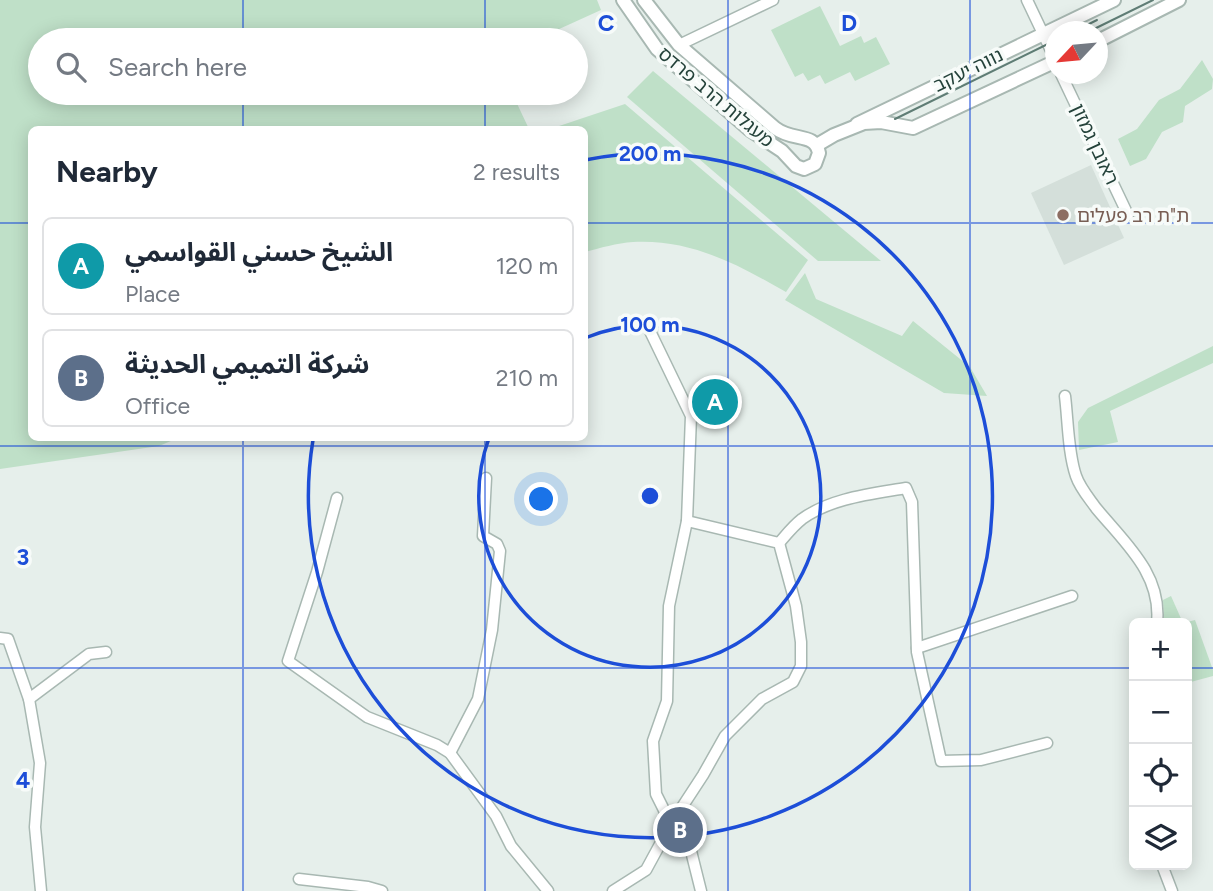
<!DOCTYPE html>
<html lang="en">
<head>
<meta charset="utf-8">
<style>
	body { margin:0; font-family:Figtree,"Noto Sans Arabic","Noto Sans Hebrew",sans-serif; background:#f2f2f3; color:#1f2937 }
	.controls { position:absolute; right:21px; bottom:21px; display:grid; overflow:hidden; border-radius:10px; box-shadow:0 4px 18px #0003 }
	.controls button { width:63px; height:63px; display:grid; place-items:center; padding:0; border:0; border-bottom:2px solid #e0e1e3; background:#fff; color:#1f2937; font:35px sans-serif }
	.compass { position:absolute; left:1045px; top:21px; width:63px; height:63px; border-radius:50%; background:#fff; box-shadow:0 4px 18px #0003; rotate:244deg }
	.you { position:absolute; left:542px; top:500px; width:24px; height:24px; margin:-18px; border:5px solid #fff; border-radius:50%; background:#1a73e8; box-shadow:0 0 0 10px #1a73e833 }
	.badge { display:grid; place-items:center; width:46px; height:46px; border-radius:50%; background:#b45309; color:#fff; font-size:23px; font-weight:700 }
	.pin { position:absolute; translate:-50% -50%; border:4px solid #fff; box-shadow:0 2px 7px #0006 }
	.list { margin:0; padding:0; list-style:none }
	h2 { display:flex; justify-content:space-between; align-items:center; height:91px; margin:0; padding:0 28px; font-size:30px }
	h2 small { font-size:23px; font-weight:400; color:#747a83 }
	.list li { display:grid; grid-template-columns:46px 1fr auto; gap:21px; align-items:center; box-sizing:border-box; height:98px; margin:0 14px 14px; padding:0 14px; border:2px solid #e0e1e3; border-radius:10px }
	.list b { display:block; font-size:26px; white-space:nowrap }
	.list p { margin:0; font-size:23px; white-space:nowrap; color:#747a83 }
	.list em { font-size:23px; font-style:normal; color:#747a83 }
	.icon { flex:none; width:38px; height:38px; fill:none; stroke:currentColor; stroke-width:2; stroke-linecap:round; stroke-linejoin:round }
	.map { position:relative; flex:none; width:1213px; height:891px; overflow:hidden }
	.search { position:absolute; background:#fff; box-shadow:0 4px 18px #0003; left:28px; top:28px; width:560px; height:77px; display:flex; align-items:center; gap:18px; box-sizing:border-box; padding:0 24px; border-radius:38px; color:#747a83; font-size:26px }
	.panel { position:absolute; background:#fff; box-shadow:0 4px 18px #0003; left:28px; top:126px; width:560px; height:315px; border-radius:10px }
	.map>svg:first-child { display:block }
	.built { fill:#d4dfda }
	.green { fill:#bfe0c8 }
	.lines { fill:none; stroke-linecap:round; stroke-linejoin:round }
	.minor-casing { stroke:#a8b8b2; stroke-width:13 }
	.tertiary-casing { stroke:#a8b8b2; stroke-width:16 }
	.minor { stroke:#fff; stroke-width:10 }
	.tertiary { stroke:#fff; stroke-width:12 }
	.tram { stroke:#5f7d75; stroke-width:2 }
	.grid { fill:none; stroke:#1d4ed8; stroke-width:2; stroke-opacity:0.55 }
	.ring { fill:none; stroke:#1d4ed8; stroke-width:3.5 }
	.education-dot { fill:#8d6e63; stroke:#f7fbf9; stroke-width:2.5 }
	.labels { text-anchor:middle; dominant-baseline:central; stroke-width:7; stroke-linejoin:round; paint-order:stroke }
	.street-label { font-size:19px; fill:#24423a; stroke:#f7fbf9 }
	.education-label { font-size:19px; fill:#785e54; stroke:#f7fbf9; text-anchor:start }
	.grid-label { font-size:23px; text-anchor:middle; font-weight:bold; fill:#1d4ed8; stroke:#f7fbf9; stroke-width:7; stroke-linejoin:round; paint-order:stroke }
	.centre { fill:#1d4ed8; stroke:#f7fbf9; stroke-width:3.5 }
	.ring-label { font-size:21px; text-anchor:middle; font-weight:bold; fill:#1d4ed8; stroke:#f7fbf9; stroke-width:7; stroke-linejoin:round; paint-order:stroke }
</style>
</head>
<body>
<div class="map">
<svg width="1213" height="891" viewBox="0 0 1213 891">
	<rect width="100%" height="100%" fill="#e6efeb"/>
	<path class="built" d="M1091,165L1124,238L1064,265L1031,193Z"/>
	<g class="green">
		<path d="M0,0H597L601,10L535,40H40V93H512L529,129L32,130V438H178L159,446L0,469Z"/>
		<path d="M820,6L840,46L861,36L864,43L876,37L890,64L855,81L850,72L825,84L820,75L808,81L803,73L795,77L771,30Z"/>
		<path d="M1202,60L1213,79L1212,89L1185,106L1183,122L1162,132L1146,159L1130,166L1118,139L1137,129L1159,100L1180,89Z"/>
		<path d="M653,71L881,261H818L627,97Z"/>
		<path d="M625,104L808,260L786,292C737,264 691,239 633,242C617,243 600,248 585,252L584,130L550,129Z"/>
		<path d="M805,273L816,299L902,336L913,321L970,367L987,396L944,393L785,300Z"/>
		<path d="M1213,346V363L1110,411L1118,442L1079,450L1078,422L1088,408Z"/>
		<path d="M1171,596L1183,623L1195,620L1213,670V676L1187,683V623H1164L1163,600Z"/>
	</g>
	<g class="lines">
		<defs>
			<g id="minor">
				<path d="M1027,0L1056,61"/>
				<path d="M679,45L773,0"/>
				<path d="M1061,74L1128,215"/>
				<path d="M647,325L691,416L687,521L669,606L667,701L653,741L656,794L671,824L686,831L701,891"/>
				<path d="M1065,396C1068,420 1068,453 1076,476C1080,488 1089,498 1096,508C1125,543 1162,574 1157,623"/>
				<path d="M337,498L317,572L288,661L367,717L437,745L450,753L496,816L511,846L548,891"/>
				<path d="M779,543C786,535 793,526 802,519C831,498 871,494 906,488L912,502L917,652L941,761L981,760L1047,743"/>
				<path d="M0,638L8,639L29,699L40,763L35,827L41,891"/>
				<path d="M917,648L1072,596"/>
				<path d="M29,699L89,654L106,652"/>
				<path d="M450,753L478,699L492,630L500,551L497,544L483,536L486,478"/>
				<path d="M1162,865L1172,891"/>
				<path d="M299,879L368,887L382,891"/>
				<path d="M613,891L646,870L671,824L703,775L725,736L762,699L793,682L801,666V642L796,606L779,543L687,521"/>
			</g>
			<g id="tertiary">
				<path d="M623,0L657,49L750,130L782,151L796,166L804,169L815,164L819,153C815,132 793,142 775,128L679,45L644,0"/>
				<path d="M1098,41L1179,0"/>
				<path d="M857,124L1114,0"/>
				<path d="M817,145L834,135L864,123L881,122L913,128L1056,61"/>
			</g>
		</defs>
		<use href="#minor" class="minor-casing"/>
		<use href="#tertiary" class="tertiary-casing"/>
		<use href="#minor" class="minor"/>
		<use href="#tertiary" class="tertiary"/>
		<g class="tram">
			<path d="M1073,32L1097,20"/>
			<path d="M1088,32L1153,0"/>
			<path d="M895,119L1056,40"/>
		</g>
	</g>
	<path class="grid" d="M243,0V40M485,0V40M728,0V891M970,0V891M243,93V130M485,93V130M0,223H32M584,223H1213M243,438V891M485,438V891M0,446H1213M0,668H1134M1187,668H1213"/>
	<g class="ring">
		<path d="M585 338A171 171 0 1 1 489 438"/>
		<path d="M585 160A342 342 0 1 1 313 440"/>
	</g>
	<circle class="education-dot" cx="1063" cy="215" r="7"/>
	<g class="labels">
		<g class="street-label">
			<text transform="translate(968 70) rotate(-26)">נווה יעקב</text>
			<text transform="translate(716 97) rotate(40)">מעגלות הרב פרדס</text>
			<text transform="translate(1095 144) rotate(65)">ראובן גמזון</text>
		</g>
		<g class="education-label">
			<text x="1077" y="215">ת"ת רב פעלים</text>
		</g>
	</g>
	<g class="grid-label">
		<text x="606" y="31">C</text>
		<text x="849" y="31">D</text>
		<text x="23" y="565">3</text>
		<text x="23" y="788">4</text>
	</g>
	<circle cx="650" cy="496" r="10" class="centre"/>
	<g class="ring-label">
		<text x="650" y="161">200 m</text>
		<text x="650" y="332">100 m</text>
	</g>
</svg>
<div class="controls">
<button>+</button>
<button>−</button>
<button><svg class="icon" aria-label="locate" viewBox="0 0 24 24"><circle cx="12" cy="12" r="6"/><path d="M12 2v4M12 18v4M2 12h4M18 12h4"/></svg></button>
<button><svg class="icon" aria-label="layers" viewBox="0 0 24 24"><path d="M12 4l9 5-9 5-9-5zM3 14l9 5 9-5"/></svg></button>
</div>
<svg class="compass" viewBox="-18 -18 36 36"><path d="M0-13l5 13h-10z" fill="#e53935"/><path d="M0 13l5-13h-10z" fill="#747a83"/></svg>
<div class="you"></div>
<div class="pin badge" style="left:715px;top:402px;background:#0f9aa8">A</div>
<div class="pin badge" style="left:680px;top:830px;background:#5c6f8a">B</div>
<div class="search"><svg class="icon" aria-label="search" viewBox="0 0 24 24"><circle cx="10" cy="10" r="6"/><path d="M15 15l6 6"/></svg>Search here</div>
<section class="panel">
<h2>Nearby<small>2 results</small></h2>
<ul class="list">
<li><span class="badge" style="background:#0f9aa8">A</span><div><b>الشيخ حسني القواسمي</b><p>Place</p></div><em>120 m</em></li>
<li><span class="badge" style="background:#5c6f8a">B</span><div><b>شركة التميمي الحديثة</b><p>Office</p></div><em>210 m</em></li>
</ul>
</section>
</div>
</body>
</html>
